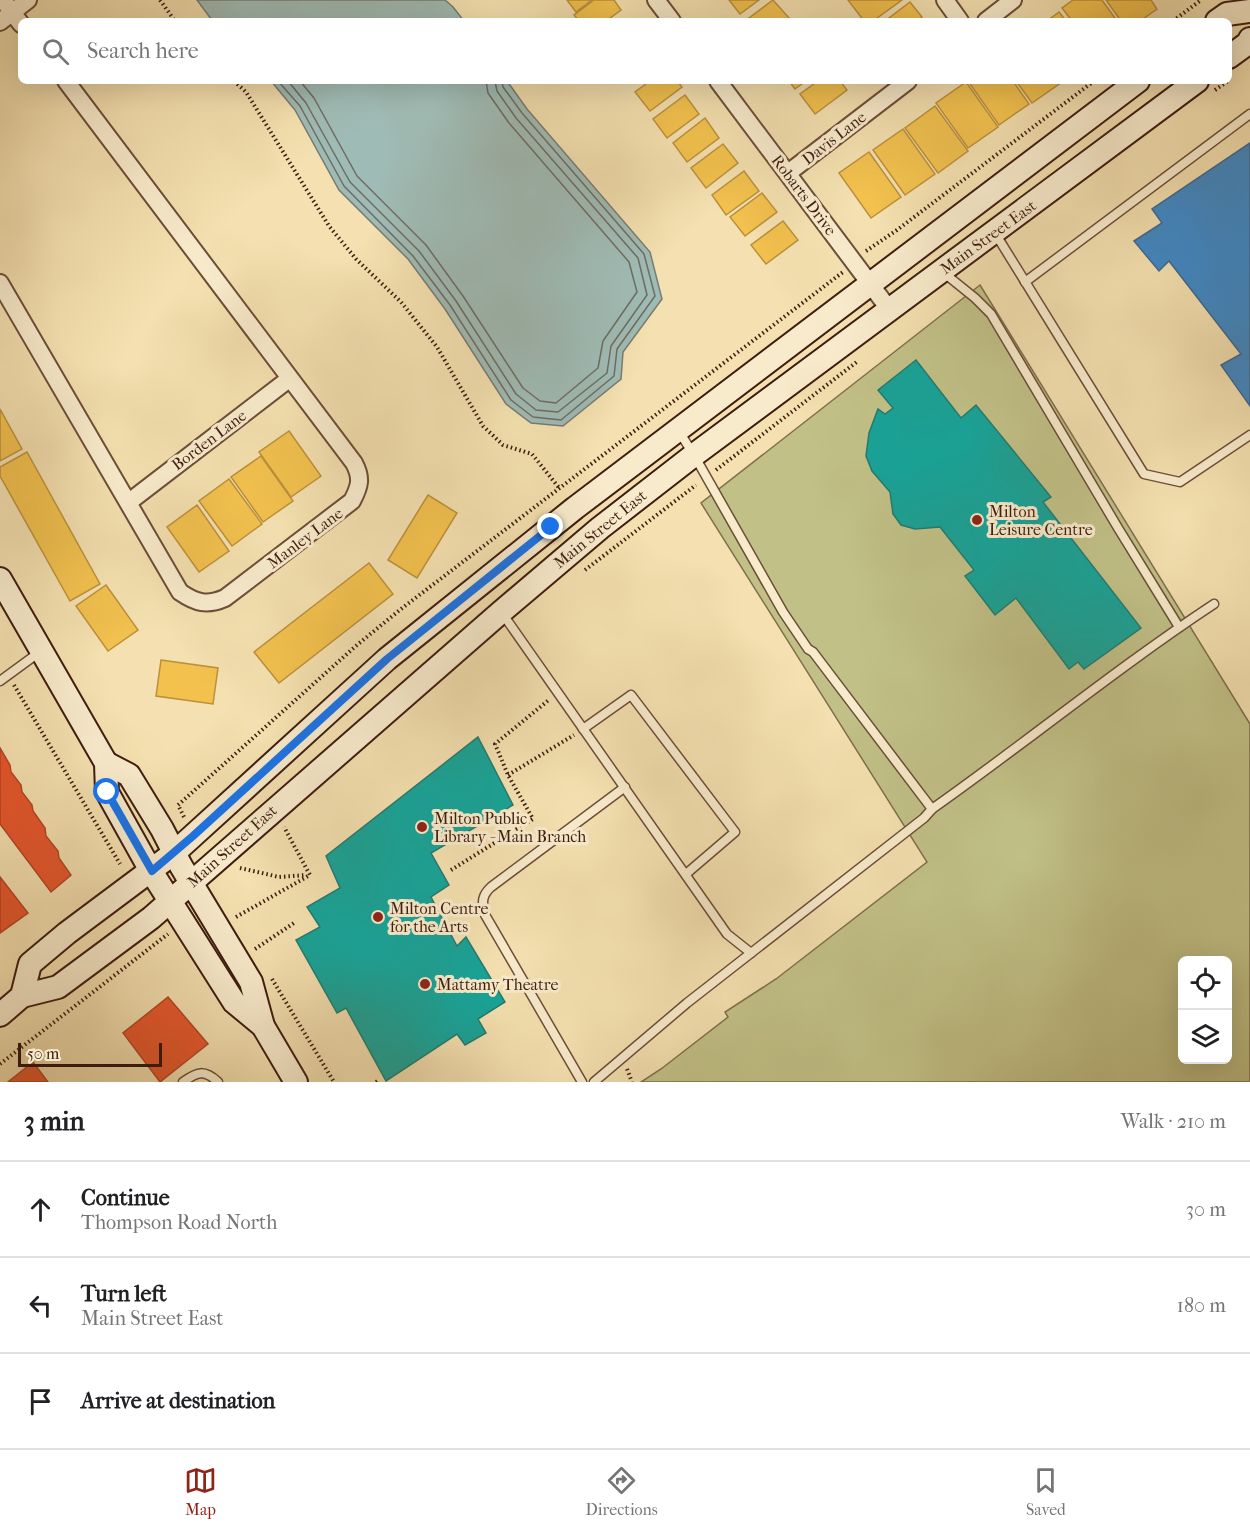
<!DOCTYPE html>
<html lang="en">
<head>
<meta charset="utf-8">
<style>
	body { margin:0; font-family:"IM FELL French Canon",serif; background:#f2f2f2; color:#202124 }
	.controls { position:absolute; right:18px; bottom:18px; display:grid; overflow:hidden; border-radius:9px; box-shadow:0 6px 24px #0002 }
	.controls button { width:54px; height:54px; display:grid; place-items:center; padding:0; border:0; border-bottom:2px solid #e0e0e0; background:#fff; color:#202124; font:30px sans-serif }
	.scale { position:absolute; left:18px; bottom:15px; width:144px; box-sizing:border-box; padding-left:6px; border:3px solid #3e1d10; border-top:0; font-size:16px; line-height:21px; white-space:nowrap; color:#3e1d10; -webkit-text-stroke:4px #f8ebcc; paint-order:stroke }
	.stop { position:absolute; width:18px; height:18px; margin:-14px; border:4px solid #1a73e8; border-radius:50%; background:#fff }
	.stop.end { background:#1a73e8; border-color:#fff; box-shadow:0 2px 6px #0008 }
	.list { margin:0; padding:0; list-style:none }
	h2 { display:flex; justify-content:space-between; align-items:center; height:78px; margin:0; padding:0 24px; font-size:26px }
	h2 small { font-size:20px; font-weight:400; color:#757577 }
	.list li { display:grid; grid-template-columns:39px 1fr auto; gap:18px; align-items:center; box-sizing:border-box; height:96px; padding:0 24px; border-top:2px solid #e0e0e0 }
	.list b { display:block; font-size:22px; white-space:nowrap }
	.list p { margin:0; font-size:20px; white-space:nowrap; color:#757577 }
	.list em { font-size:20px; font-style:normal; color:#757577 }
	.icon { flex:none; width:33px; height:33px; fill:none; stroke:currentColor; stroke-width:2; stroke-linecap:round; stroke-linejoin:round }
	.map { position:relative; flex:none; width:1250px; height:1082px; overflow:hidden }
	.search { position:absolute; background:#fff; box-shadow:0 6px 24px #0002; left:18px; right:18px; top:18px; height:66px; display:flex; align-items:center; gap:15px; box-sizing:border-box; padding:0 21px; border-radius:9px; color:#757577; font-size:22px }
	.sheet { height:366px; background:#fff }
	nav { display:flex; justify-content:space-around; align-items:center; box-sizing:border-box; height:84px; border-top:2px solid #e0e0e0; background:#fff; font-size:16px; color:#757577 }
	nav a { display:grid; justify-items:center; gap:3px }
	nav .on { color:#8f2418 }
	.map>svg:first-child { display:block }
	.green { fill:#c1c187; stroke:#806f4c; stroke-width:1.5; fill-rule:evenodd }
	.water { fill:#9fbbb5; stroke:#787c73; stroke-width:1.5 }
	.homes { fill:#f2c14e; stroke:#bc903b; stroke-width:1.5 }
	.shops { fill:#e4572e; stroke:#b24625; stroke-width:1.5 }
	.schools { fill:#3f88c5; stroke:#3f688f; stroke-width:1.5 }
	.public { fill:#17a398; stroke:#237b6f; stroke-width:1.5 }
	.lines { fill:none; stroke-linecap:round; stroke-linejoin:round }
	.shore { stroke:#6e6c62; stroke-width:1.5 }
	.service-casing { stroke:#6c4e38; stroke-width:11 }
	.minor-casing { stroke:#6c4e38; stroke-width:20 }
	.secondary-casing { stroke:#3e1d10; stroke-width:26 }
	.path { stroke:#3e1d10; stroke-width:4; stroke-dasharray:1.5 3; stroke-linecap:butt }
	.service { stroke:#f8ebcc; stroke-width:8 }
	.minor { stroke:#f8ebcc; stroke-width:16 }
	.secondary { stroke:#f8ebcc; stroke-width:22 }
	.route { stroke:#1a73e8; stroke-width:8 }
	.poi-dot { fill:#8f2418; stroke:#f8ebcc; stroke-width:2 }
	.labels { text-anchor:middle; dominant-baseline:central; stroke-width:6; stroke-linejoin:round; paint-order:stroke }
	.street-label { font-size:16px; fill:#3e1d10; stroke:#f8ebcc }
	.poi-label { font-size:16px; fill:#3e1d10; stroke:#f8ebcc; text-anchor:start }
</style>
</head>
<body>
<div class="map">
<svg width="1250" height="1082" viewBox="0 0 1250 1082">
	<rect width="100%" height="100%" fill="#f4e0b0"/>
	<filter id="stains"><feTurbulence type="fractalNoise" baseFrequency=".00333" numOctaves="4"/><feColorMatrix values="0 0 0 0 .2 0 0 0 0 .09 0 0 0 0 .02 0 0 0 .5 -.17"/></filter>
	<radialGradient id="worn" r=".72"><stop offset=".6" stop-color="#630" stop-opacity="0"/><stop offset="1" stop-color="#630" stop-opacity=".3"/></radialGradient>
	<path class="green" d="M980,285L1250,724V1082H641L661,1069L728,1017L725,1012L776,979L927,862L701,503ZM1182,960H1228V1060H1182Z"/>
	<g class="water">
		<path d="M197,0H445L453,7L464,21H215L211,19Z"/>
		<path d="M271,81H507L527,109L650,252L662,299L623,352L621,379L563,426L531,423L506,404L445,309L408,259L339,190L295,110Z"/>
	</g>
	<g class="homes">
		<path d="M567,0H592L576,12Z"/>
		<path d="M594,0H614L621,10L606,21H579L574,15Z"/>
		<path d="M729,0H759L740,14Z"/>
		<path d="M773,0L789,18L786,21H745Z"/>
		<path d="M848,0H902L873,21H864Z"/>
		<path d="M1073,0H1102L1117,21H1072L1062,8Z"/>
		<path d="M1106,0H1151L1157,9L1140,21H1121Z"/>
		<path d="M910,2L922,17L916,21H885Z"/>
		<path d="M1059,12L1066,21H1047Z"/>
		<path d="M650,81H677L682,87L650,111L635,92Z"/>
		<path d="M789,81H806L795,89Z"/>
		<path d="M818,81H840L847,90L815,114L800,94Z"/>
		<path d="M968,81H1013L1029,104L999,125Z"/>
		<path d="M1016,81H1062V82L1032,103Z"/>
		<path d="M966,82L998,127L968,148L936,103Z"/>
		<path d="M685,95L699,114L667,138L653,119Z"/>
		<path d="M935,106L968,151L938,173L905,128Z"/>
		<path d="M705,118L719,138L687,162L673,143Z"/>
		<path d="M903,129L935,174L905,195L873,150Z"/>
		<path d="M723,144L738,163L706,188L691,168Z"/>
		<path d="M869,152L901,197L871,218L839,173Z"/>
		<path d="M744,171L759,191L726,215L712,195Z"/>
		<path d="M762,193L777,212L745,236L730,217Z"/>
		<path d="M783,221L798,240L766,264L751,245Z"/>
		<path d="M0,409L22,449L0,461Z"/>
		<path d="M289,431L321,476L291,497L259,452Z"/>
		<path d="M27,452L100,584L70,601L0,476V467Z"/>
		<path d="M261,456L293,501L263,522L231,477Z"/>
		<path d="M229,479L262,524L232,546L199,501Z"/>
		<path d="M428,495L457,513L417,578L388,560Z"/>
		<path d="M197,505L229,551L199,572L167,527Z"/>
		<path d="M369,563L393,594L279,683L254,652Z"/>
		<path d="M106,585L138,630L108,651L76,606Z"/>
		<path d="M161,660L218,668L213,704L156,696Z"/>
	</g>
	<g class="shops">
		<path d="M0,748L10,765L11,772L21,785L22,792L32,805L33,811L45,828L46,836L58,851L59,858L71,875L51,892L0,824Z"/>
		<path d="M0,877L28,913L0,933Z"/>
		<path d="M168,997L208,1044L160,1082L123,1033Z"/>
		<path d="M33,1062L48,1082H8Z"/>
	</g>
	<path class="schools" d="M1250,143V406L1221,365L1241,354L1169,261L1159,271L1134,241L1162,223L1152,209Z"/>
	<g class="public">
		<path d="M916,360L961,418L976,405L1051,497L1043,502L1141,628L1084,669L1078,662L1069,669L1016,598L995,615L965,576L974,570L940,527L915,529L901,525L893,514L890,492L872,471L866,456L869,433L878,409L885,414L893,408L878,390Z"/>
		<path d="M478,737L513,805L431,853L449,885L431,897L457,946L466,937L505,1002L478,1019L486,1033L465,1045L457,1034L386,1081L346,1008L337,1013L296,940L320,927L307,907L340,888L326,856Z"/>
	</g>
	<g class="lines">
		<g class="shore">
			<path d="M278,81L300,106L344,186L413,256L450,305L511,400L533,417L561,420L614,376L617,349L655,296L644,254L522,113L503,87L502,81"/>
			<path d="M288,81L306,103L350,182L419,251L456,301L516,394L536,410L558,412L607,373L611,346L647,295L638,258L516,118L497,91L495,81"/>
			<path d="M300,81L314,98L357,176L426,245L463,296L523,388L540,401L556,403L598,368L603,341L637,292L629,262L509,123L488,93L486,81"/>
		</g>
		<defs>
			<g id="service">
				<path d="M995,233L1144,474L1180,482L1250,435"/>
				<path d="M944,273L975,298L991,314L1118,528L1179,627"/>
				<path d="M1025,282L1250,114"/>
				<path d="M678,430L694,455L783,612L808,649L813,652L932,809"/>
				<path d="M502,613L727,934L751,953"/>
				<path d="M0,681L41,651"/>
				<path d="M583,729L631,695L735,832L686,874"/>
				<path d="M183,1082C197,1072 204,1069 218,1082"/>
				<path d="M582,1082L484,913C482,902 482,895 491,887L625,787"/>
				<path d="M594,1082L687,1003L924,818L932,809C1027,742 1117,668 1214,604"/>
			</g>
			<g id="minor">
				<path d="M3,0L21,24"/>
				<path d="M656,0L672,21"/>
				<path d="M945,0L960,21"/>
				<path d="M986,21L1013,0"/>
				<path d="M0,22L28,0"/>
				<path d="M718,81L889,309"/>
				<path d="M788,173L908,81"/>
				<path d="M0,283L180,592C196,603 207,606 225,598L352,501C360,486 362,478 354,463L66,81"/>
				<path d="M129,502L289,379"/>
			</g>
			<g id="secondary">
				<path d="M1217,21L1227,14L1250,11"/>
				<path d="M1229,57L1248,43L1250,39"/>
				<path d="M0,579L106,763L107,792L151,871L234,1002L263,1026"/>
				<path d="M106,763L129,775L162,829L181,866L251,982L263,1026L296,1082"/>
				<path d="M22,996L30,964L67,933L174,853L387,659L575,508L1138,81"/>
				<path d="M0,1015L22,996L58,987L151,918L501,612L600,528L694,455L1197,81"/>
			</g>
		</defs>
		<use href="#service" class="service-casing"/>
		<use href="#minor" class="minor-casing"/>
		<use href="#secondary" class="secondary-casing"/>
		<g class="path">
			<path d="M160,0L175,21"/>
			<path d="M1173,21L1201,0"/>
			<path d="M234,81L246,92L329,226L356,259L401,302L437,347L483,426L503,445L532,454L560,489"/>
			<path d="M1215,90L1228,81"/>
			<path d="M866,251L897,230L1094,81"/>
			<path d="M716,470L858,361"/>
			<path d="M585,570L696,485"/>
			<path d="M14,685L120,864"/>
			<path d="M508,775L574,735"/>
			<path d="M184,817L178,805L357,645L401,609L843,272"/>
			<path d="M240,868L279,877L306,875"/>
			<path d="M451,870L533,819L508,775L495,744L550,699"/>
			<path d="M236,917L310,875L284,827"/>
			<path d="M255,949L294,923"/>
			<path d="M272,979L334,1082"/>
			<path d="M0,1064L168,934"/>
			<path d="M627,1069L632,1082"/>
			<path d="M376,1082L379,1080"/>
		</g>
		<use href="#service" class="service"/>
		<use href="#minor" class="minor"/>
		<use href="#secondary" class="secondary"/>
	</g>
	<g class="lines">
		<path class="route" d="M107,792L152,871L193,836L387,659L551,527"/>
	</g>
	<g class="poi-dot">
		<circle cx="977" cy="520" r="6"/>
		<circle cx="422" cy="827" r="6"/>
		<circle cx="378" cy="917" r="6"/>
		<circle cx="425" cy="984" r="6"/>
	</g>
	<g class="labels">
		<g class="street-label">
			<text transform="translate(834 138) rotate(-38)">Davis Lane</text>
			<text transform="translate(804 195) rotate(53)">Robarts Drive</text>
			<text transform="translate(988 237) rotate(-36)">Main Street East</text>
			<text transform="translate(209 440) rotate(-37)">Borden Lane</text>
			<text transform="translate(600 529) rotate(-39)">Main Street East</text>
			<text transform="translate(305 538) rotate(-37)">Manley Lane</text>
			<text transform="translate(232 846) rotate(-42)">Main Street East</text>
		</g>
		<g class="poi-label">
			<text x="989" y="511">Milton<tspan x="989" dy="18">Leisure Centre</tspan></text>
			<text x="434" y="818">Milton Public<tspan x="434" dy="18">Library - Main Branch</tspan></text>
			<text x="390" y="908">Milton Centre<tspan x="390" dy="18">for the Arts</tspan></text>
			<text x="437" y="984">Mattamy Theatre</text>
		</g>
	</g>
	<rect width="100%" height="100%" filter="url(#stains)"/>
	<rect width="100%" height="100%" fill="url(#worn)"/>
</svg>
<div class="controls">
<button><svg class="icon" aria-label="locate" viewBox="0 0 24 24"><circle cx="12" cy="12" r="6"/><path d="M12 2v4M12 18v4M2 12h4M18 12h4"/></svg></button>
<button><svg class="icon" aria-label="layers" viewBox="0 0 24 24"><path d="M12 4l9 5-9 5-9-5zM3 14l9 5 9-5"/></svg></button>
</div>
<div class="scale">50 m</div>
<div class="stop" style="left:107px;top:792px"></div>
<div class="stop end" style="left:551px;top:527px"></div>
<div class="search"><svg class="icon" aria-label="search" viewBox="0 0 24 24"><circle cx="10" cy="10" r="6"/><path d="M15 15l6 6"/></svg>Search here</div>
</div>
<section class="sheet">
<h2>3 min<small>Walk · 210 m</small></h2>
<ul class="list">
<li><svg class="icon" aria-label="ahead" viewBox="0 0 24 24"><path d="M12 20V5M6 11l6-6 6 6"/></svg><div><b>Continue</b><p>Thompson Road North</p></div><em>30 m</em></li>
<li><svg class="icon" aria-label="left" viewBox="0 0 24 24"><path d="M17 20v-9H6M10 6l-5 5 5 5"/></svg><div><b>Turn left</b><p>Main Street East</p></div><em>180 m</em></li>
<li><svg class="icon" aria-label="arrive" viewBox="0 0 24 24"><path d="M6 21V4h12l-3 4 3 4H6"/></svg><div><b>Arrive at destination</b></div></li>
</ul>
</section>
<nav>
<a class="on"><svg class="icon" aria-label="map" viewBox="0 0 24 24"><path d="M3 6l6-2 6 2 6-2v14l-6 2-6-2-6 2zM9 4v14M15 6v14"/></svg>Map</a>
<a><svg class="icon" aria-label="directions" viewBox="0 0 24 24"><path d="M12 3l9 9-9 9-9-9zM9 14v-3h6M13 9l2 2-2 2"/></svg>Directions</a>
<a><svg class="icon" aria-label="saved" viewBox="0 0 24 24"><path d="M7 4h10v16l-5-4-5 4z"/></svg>Saved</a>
</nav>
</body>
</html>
